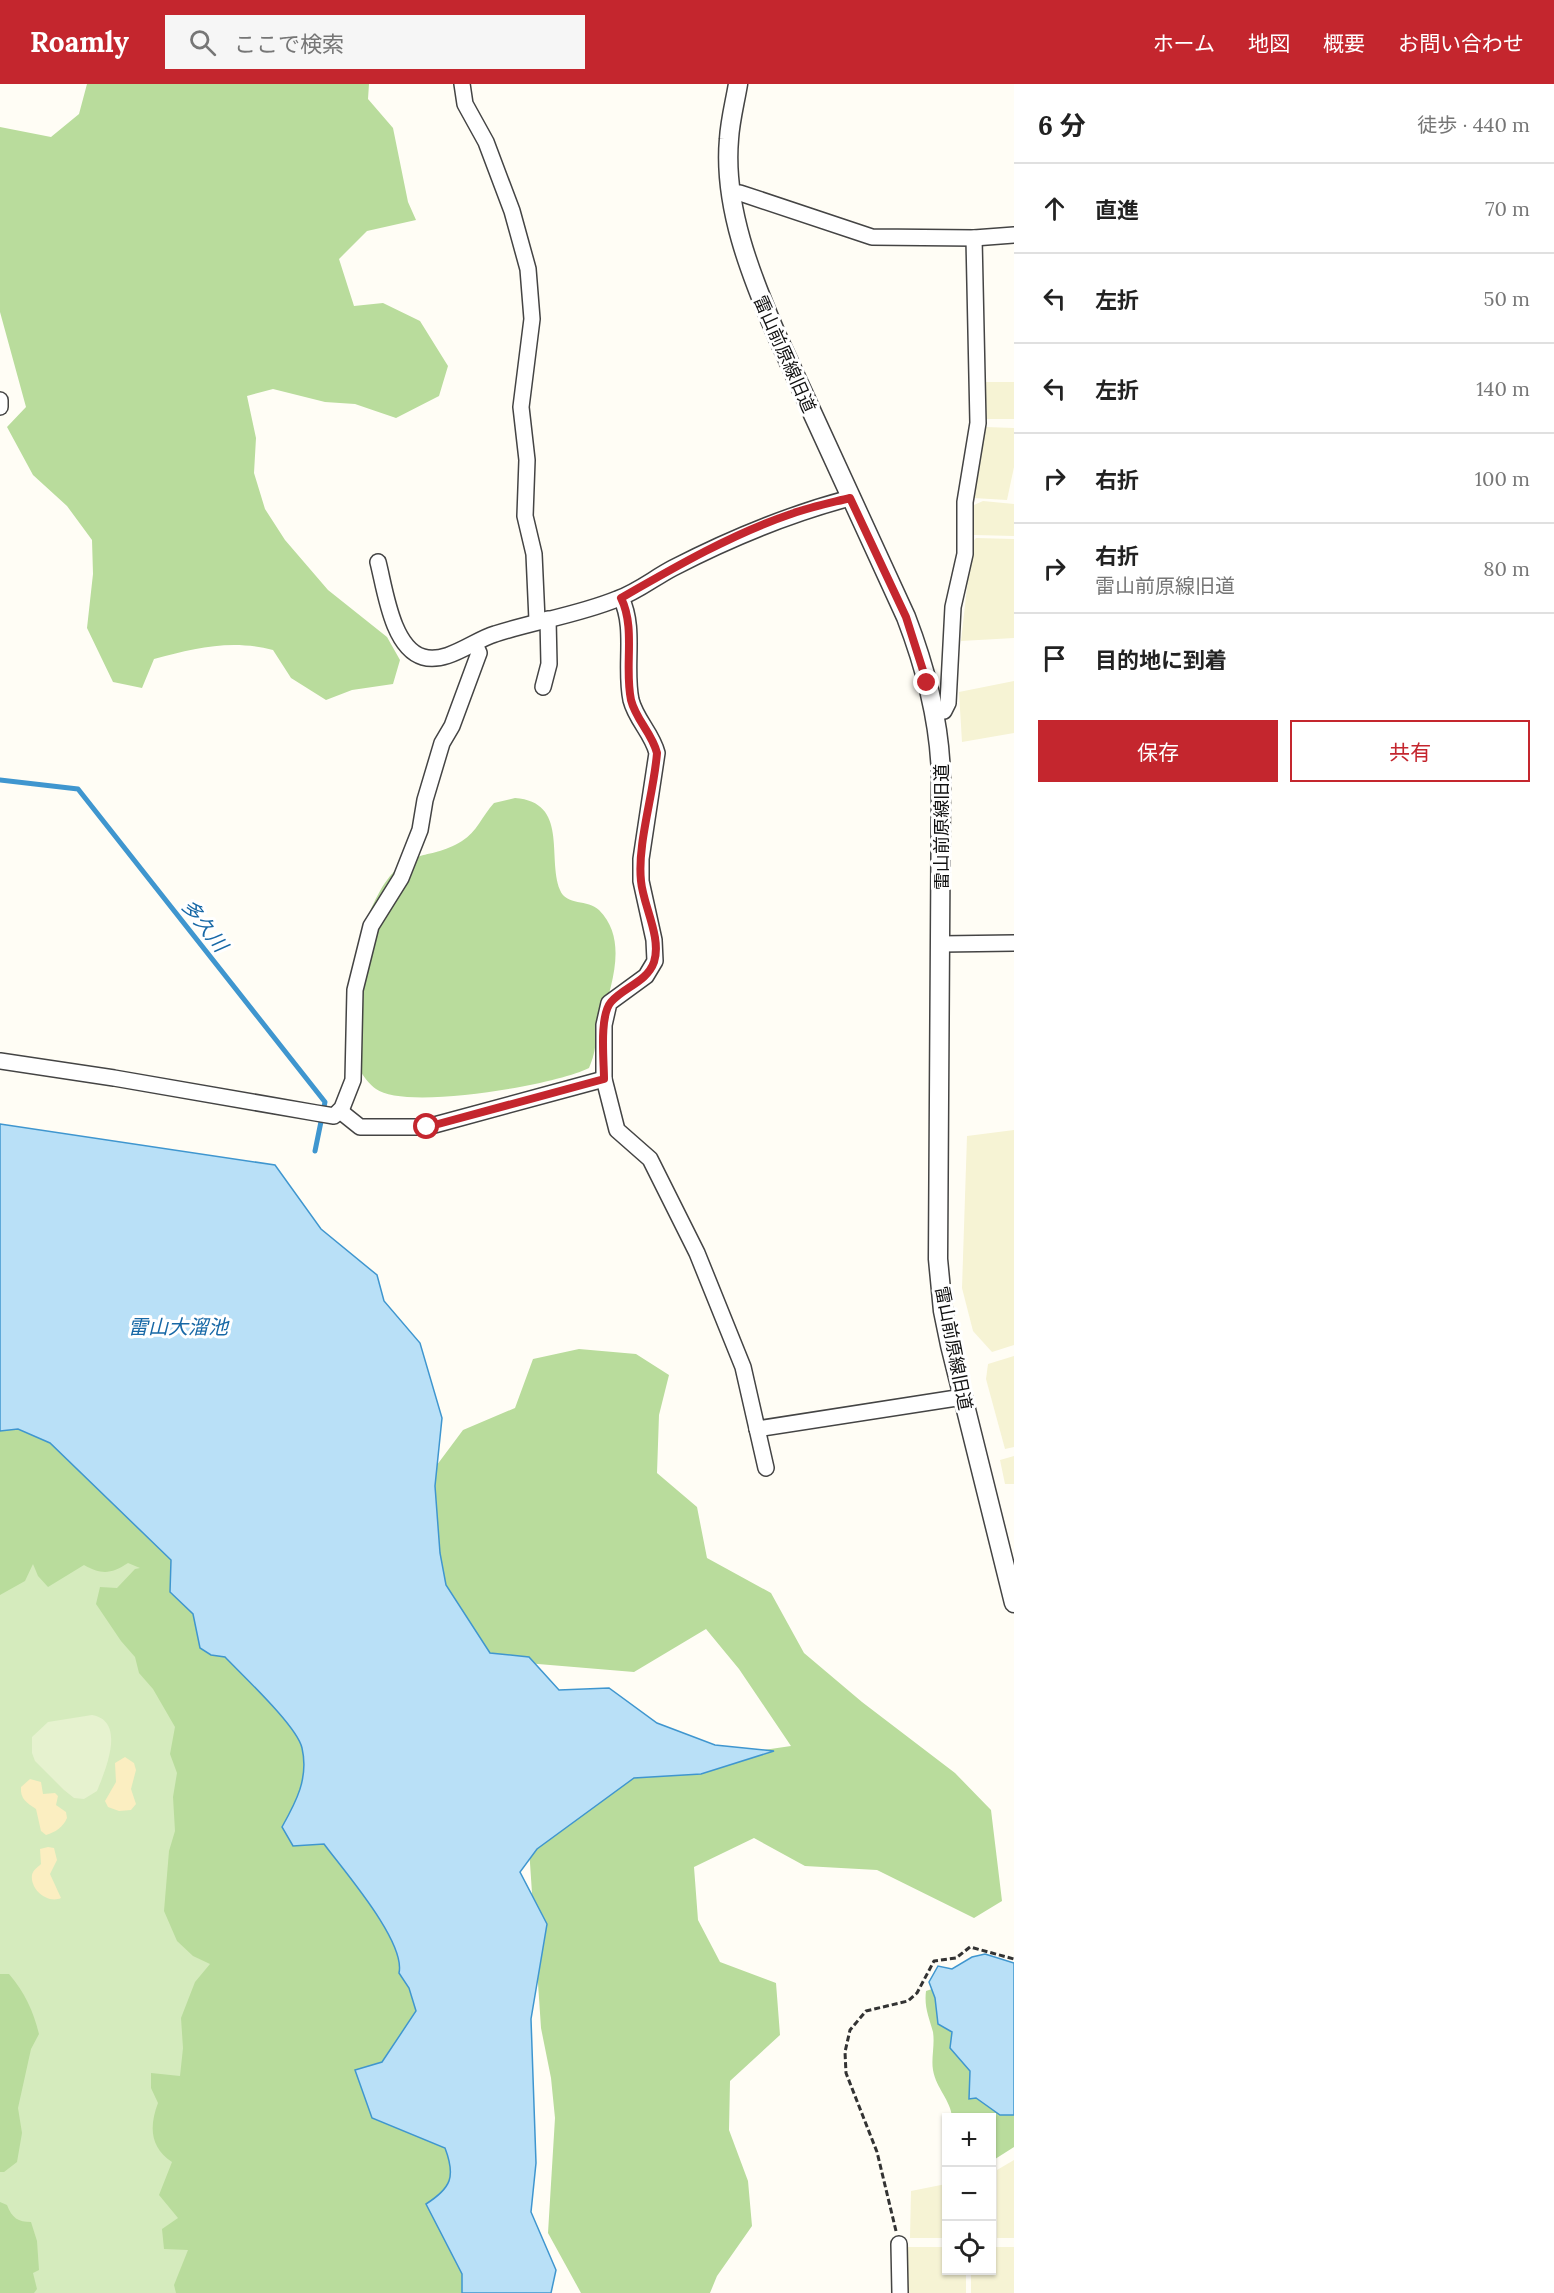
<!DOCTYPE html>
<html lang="ja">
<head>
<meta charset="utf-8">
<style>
	body { margin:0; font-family:Lora,"Noto Sans JP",serif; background:#f6f6f6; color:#222 }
	.controls { position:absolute; right:18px; bottom:18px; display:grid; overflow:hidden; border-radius:0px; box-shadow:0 2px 4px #0004 }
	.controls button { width:54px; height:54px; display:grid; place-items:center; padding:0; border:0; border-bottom:2px solid #e0e0e0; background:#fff; color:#222; font:30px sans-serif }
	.stop { position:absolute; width:18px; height:18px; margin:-14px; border:4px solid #c4262e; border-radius:50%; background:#fff }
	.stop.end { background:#c4262e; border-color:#fff; box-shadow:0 2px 6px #0008 }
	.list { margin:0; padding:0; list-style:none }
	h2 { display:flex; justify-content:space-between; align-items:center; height:78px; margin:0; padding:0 24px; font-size:26px }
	h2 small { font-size:20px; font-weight:400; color:#767676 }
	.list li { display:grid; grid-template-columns:39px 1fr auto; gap:18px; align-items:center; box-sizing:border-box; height:90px; padding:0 24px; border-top:2px solid #e0e0e0 }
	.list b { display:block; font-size:22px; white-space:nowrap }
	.list p { margin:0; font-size:20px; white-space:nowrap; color:#767676 }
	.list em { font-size:20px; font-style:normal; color:#767676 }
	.actions { display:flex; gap:12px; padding:18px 24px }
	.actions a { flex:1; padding:14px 0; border:2px solid #c4262e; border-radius:0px; text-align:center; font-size:21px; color:#c4262e }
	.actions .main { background:#c4262e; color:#fff }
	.icon { flex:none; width:33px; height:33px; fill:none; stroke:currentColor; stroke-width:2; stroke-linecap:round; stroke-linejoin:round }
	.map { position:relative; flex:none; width:1014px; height:2209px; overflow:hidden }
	header { display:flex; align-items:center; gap:36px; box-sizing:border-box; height:84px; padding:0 30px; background:#c4262e; color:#fff }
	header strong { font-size:28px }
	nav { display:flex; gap:33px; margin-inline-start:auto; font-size:21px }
	.search { width:420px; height:54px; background:#f6f6f6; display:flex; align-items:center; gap:15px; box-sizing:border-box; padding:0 21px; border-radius:0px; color:#767676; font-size:22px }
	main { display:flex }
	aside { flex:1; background:#fff }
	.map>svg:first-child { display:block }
	.farmland { fill:#f6f3d4 }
	.green { fill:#d5ebbd }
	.forest { fill:#b9dc9c }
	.sand { fill:#fbeec1 }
	.pitch { fill:#e6f2cf }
	.water { fill:#b9e0f7; stroke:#3f96cf; stroke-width:1.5 }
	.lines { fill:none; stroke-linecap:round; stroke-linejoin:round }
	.stream { stroke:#3f96cf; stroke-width:5 }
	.minor-casing { stroke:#444; stroke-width:18 }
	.tertiary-casing { stroke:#444; stroke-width:21 }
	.path { stroke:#333; stroke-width:3; stroke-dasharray:6 3; stroke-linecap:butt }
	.minor { stroke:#fff; stroke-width:15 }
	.tertiary { stroke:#fff; stroke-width:18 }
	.route { stroke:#c4262e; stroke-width:8 }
	.labels { text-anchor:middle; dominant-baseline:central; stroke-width:6; stroke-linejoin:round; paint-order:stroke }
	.street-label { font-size:18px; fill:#111; stroke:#fff }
	.water-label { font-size:20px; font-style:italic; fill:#1768a6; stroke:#fff }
</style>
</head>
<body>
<header>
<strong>Roamly</strong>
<div class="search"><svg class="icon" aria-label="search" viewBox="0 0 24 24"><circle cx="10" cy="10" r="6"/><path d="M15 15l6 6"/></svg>ここで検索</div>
<nav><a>ホーム</a><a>地図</a><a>概要</a><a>お問い合わせ</a></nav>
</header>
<main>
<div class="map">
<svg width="1014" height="2209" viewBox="0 0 1014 2209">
	<rect width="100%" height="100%" fill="#fffdf5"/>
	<g class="farmland">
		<rect x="986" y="298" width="28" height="37"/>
		<path d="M986,343L1014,344V383L1007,416L973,414Z"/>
		<path d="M983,417L1014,420V452L974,451L971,436L974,421Z"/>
		<path d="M976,454L1014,455V554L961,557L972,459Z"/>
		<path d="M1014,597V649L962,658L959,608Z"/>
		<path d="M1014,1046V1261L992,1268L973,1247L962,1204L967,1052Z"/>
		<path d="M1014,1272V1363L1005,1365L986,1295L988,1280Z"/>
		<path d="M1014,1372V1400H1005L1000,1376Z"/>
		<path d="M1014,2076V2154H997V2086Z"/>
		<path d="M946,2100V2154H910L911,2107Z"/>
		<path d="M907,2163H946V2186L966,2187V2209H908Z"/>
		<path d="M992,2163H1014V2209H971V2187L992,2186Z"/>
	</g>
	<path class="green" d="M0,1377L140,1466L450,2209H0Z"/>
	<g class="forest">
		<path d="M87,0H369L368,15L393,44L408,118L416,136L367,147L339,175L354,222L383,219L420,237L448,282L439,312L396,334L355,320L325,318L273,305L247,312L256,354L254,389L265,425L285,456L328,506L387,553L400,576L393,600L352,606L326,616L291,594L273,566C231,555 195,564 154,575L142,604L113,598L87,544L93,490L92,456L67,422L33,391L7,343L26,323L0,228V43L51,53L79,30Z"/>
		<path d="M515,714C569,718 547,773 560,806C566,822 588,815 599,826C632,859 607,911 598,949C594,964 596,968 589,984C556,1001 405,1027 376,1005C370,1001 362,991 359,984C356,974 352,887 355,875C360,852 368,828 380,807C408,760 426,779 462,757C477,748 482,732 494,719Z"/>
		<path d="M579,1265L636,1270L669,1291L659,1331L657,1389L697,1423L707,1474L771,1509L804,1569L862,1618L955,1689L991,1726L1002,1817L974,1834L877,1786L805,1782L754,1754L694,1783L698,1836L720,1878L776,1899L780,1951L730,1997L729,2046L748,2097L752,2142L717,2192L710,2209H581L548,2149L555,2034L551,1994L541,1944L529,1764L634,1685L791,1662L739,1585L706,1545L634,1588L478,1575L438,1514L419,1405L463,1346L515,1324L533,1275Z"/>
		<path d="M0,1339L41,1340L153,1439L302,1638L329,1749L399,1844L451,2051L469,2209H176L174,2201L188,2166L164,2165L162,2145L178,2134L159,2111L172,2078C150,2063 149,2043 158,2019L151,2004V1989L180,1992L183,1964L181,1934L195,1898L210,1880L193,1872L177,1857L164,1827L169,1767L175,1747L173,1713L177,1689L170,1670L175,1643L153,1605L139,1589L135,1573L121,1557L96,1520L100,1503L117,1504L135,1485L140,1484L128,1479C111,1490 102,1491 84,1481L48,1503L38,1492L33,1480L25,1497L0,1511Z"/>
		<path d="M0,1890H9C25,1909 33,1926 39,1950L31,1965L18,2024L22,2049L17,2078L4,2088H0Z"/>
		<path d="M935,1904L943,1937L955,1954L1014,1997V2063L992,2077V2034L952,2033C951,2017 936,2004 933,1986C931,1974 935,1961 933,1948C929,1933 924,1923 926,1907Z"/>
		<path d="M0,2118L7,2121C12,2134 18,2138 31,2138L37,2157L39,2186L33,2189L37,2205L34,2209H0Z"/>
	</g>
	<g class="sand">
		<path d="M125,1673L134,1679L136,1686L131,1705L136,1720L131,1726L119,1727L108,1723L105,1717L116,1698L115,1679Z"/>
		<path d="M30,1695L41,1698L43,1710L55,1709L58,1712L56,1721L66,1728L67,1734C63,1743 56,1748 46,1751L41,1747L36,1725C27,1719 20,1715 21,1703Z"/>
		<path d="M48,1763L54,1764L57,1776L50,1790L61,1814C48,1820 30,1806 32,1791C33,1786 38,1783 41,1780L40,1765Z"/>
	</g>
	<path class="pitch" d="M92,1631C127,1637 105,1687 97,1707L84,1715L74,1714L64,1706L35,1677L32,1669V1653L48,1638Z"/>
	<g class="water">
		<path d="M0,1040L275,1081L321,1145L377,1191L384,1217L420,1259L442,1334L435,1402L440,1469L446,1501L490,1569L529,1573L559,1606L609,1604L657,1639L715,1661L774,1667L701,1690L634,1694L537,1765L520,1788L547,1840L531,1935L536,2079L531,2128L556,2186L551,2209H462V2190L426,2120C451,2104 456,2093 445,2064L372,2034L355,1986L382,1978L416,1927L409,1904L399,1889C406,1858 344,1787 324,1760L293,1762L282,1743C296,1718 309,1694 302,1664C297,1642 242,1591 225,1573L211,1571L200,1564L193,1530L170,1508L171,1476L50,1359L18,1345L0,1347Z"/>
		<path d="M985,1870L1014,1879V2031H1000L976,2014L969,2015L970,1987L950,1964L952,1948L938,1940L935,1914L929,1898L938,1882L952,1885L972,1873Z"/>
	</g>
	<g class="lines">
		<path class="stream" d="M0,696L78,705L325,1018L315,1067"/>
		<defs>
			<g id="minor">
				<path d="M462,0L465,20L486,58L512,127L528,185L532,235L521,323L527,376L525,432L534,470L537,536"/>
				<path d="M732,110L740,109L872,153L974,154L1014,151"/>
				<path d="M0,316V323"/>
				<path d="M378,478C385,505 392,564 423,573C447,580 474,556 495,550C535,537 578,531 617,515C637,508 654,494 673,484C731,454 786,431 850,414"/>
				<path d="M621,514C636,544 624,583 631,616C636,636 652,649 657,669L641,775V797L654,856L655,877L646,892L609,919L604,941V995L617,1046L650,1075L697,1169L743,1283L766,1384"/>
				<path d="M543,603L549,580L548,535"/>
				<path d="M935,628L944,627L948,619L953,523L965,470V418L978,339L974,154"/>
				<path d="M941,860L1014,859"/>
				<path d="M0,977L114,994L316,1029L334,1032L342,1024L353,996L355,906L371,842L401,794L420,746L425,716L442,659L452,642L479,569L475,560"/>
				<path d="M340,1027L360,1043H427L604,995"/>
				<path d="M757,1345L963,1313"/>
				<path d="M899,2160L900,2209"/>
			</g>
			<path id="tertiary" d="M738,0C735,18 730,37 729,55C723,122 751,192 777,252L906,533C926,585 940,638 941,694L938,1175L943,1227L950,1261L1014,1519"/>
		</defs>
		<use href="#minor" class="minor-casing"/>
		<use href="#tertiary" class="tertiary-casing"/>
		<path class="path" d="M896,2147L877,2068L846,1989L845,1968L850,1946L866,1927L908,1917L917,1909L934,1877L956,1874L970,1863L1014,1875"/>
		<use href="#minor" class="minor"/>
		<use href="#tertiary" class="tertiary"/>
	</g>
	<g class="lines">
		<path class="route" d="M427,1043L604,995C604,977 599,932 611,918C624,903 647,898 654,878C662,854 643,821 641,797C637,760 654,709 657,669C652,649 636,636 631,616C624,583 636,544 621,514C675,483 732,450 791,430C810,423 830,419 850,414L906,533L927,599"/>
	</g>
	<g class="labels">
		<g class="street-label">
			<text transform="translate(785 270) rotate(66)">雷山前原線旧道</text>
			<text transform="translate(941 743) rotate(-90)">雷山前原線旧道</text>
			<text transform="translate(954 1264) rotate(79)">雷山前原線旧道</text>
		</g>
		<g class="water-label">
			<text transform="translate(205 841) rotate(52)">多久川</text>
			<text x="178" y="1242">雷山大溜池</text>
		</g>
	</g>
</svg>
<div class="controls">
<button>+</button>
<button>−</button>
<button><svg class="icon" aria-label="locate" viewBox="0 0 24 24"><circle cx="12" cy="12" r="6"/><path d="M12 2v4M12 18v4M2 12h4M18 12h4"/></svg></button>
</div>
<div class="stop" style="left:427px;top:1043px"></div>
<div class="stop end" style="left:927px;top:599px"></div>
</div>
<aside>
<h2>6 分<small>徒歩 · 440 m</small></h2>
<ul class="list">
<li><svg class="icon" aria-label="ahead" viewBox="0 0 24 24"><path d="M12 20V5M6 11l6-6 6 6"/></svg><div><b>直進</b></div><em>70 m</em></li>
<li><svg class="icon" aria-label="left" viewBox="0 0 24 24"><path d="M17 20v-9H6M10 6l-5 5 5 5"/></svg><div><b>左折</b></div><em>50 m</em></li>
<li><svg class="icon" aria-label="left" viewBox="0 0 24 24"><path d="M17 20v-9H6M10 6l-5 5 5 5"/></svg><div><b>左折</b></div><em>140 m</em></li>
<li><svg class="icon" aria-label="right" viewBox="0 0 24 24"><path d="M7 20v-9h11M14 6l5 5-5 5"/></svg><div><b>右折</b></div><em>100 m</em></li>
<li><svg class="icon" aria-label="right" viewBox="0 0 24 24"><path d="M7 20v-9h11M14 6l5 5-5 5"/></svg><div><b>右折</b><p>雷山前原線旧道</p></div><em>80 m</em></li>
<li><svg class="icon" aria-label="arrive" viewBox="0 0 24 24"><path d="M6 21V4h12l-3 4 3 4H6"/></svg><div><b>目的地に到着</b></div></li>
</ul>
<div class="actions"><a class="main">保存</a><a>共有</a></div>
</aside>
</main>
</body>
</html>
